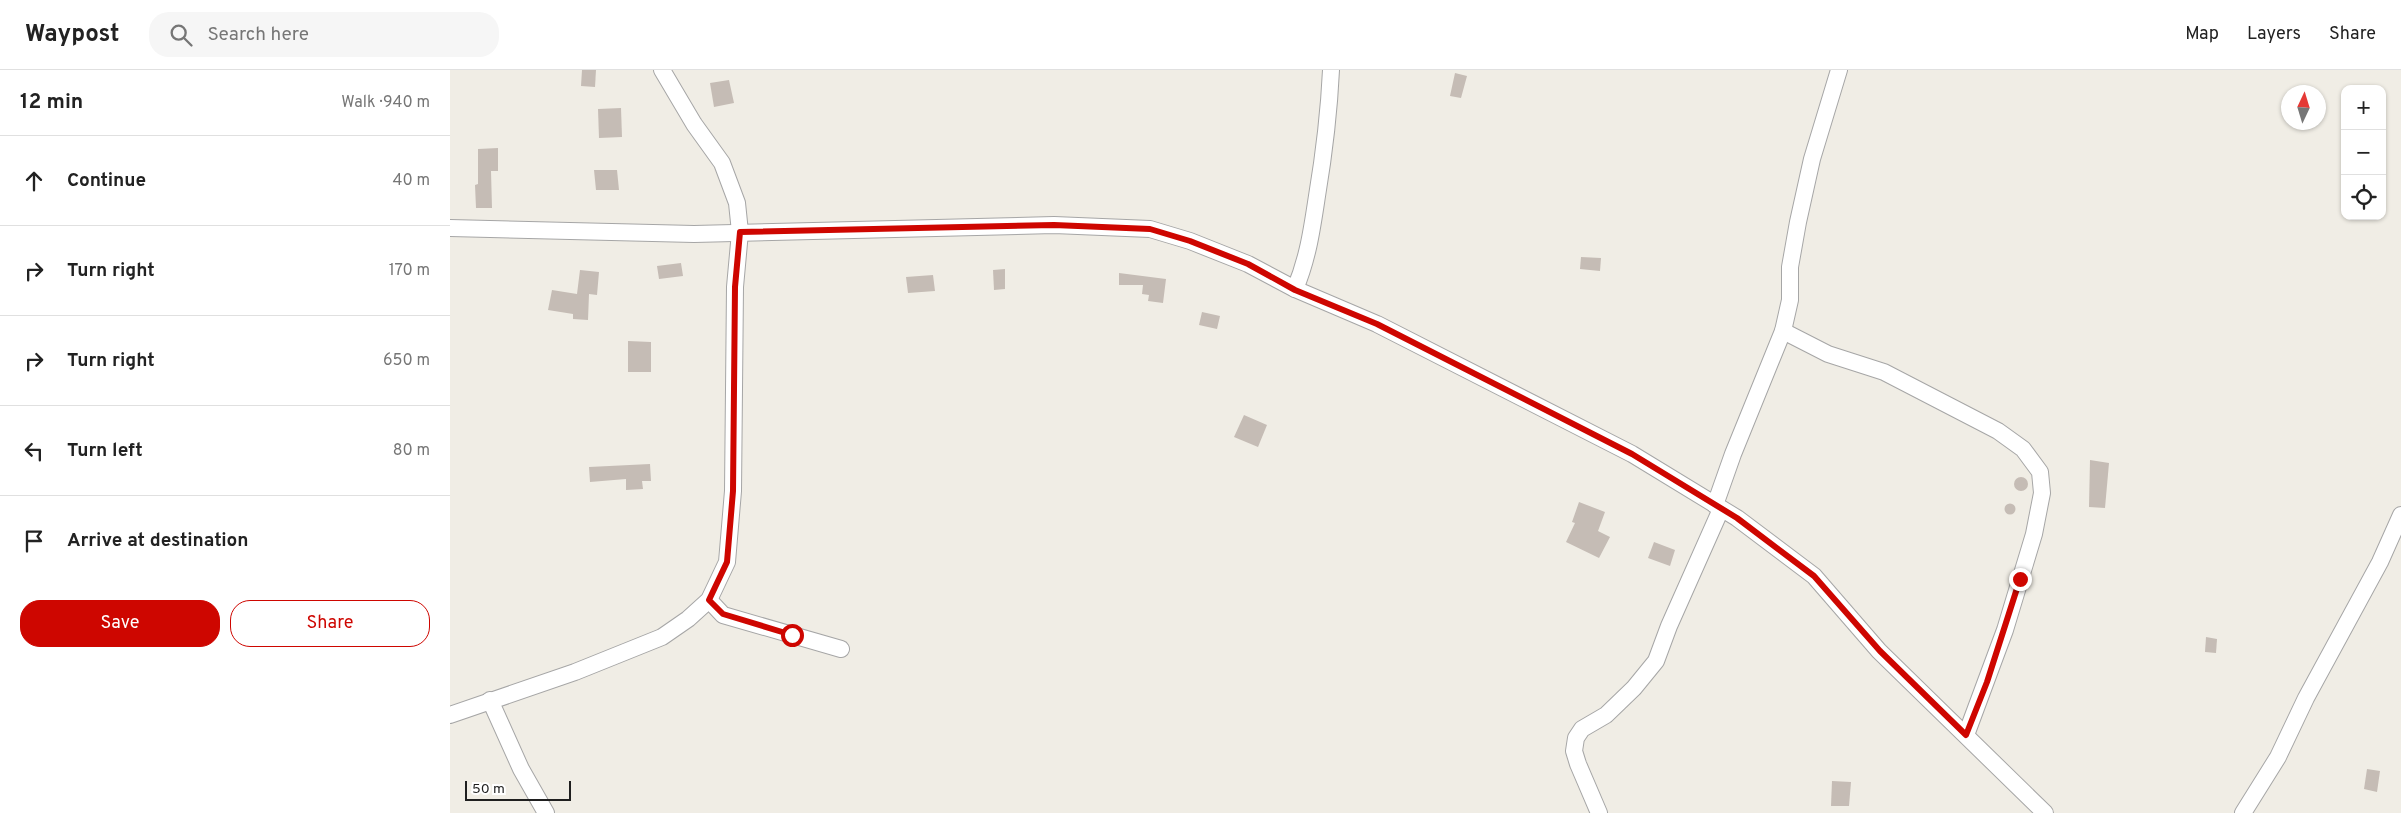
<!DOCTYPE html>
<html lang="en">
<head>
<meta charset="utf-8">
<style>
	body { margin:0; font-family:Overpass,sans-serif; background:#f6f6f6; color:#222 }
	.controls { position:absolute; right:15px; top:15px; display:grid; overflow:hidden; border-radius:10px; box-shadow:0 1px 4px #0004 }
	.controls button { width:45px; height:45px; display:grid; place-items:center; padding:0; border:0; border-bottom:1px solid #e0e0e0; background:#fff; color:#222; font:25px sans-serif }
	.compass { position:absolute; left:1831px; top:15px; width:45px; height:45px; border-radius:50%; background:#fff; box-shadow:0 1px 4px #0004; rotate:4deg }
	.scale { position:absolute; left:15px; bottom:12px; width:106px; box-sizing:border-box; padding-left:5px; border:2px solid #1f1f1f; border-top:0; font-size:14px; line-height:18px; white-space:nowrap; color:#1f1f1f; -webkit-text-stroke:4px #fff; paint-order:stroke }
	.stop { position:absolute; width:15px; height:15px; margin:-11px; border:4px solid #ce0600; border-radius:50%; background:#fff }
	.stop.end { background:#ce0600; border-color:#fff; box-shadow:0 1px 5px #0008 }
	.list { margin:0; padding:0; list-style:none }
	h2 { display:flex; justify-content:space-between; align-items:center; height:65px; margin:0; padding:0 20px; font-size:21px }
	h2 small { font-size:16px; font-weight:400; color:#767676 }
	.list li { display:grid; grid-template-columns:32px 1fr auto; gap:15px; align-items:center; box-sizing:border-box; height:90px; padding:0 20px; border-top:1px solid #e0e0e0 }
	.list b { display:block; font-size:19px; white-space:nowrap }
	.list em { font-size:16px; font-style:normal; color:#767676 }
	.actions { display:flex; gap:10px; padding:15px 20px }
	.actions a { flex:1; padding:11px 0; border:1px solid #ce0600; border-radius:20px; text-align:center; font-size:18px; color:#ce0600 }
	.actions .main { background:#ce0600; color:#fff }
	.icon { flex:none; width:28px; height:28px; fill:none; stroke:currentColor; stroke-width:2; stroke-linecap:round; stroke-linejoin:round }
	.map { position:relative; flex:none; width:1951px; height:743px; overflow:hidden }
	header { display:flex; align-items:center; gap:30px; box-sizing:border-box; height:70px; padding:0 25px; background:#fff; border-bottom:1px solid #e0e0e0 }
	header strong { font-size:24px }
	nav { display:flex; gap:28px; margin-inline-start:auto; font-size:18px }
	.search { width:350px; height:45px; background:#f6f6f6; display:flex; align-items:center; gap:12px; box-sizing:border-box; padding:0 18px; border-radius:20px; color:#767676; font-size:19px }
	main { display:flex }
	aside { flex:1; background:#fff }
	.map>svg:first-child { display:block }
	.building { fill:#c5bcb5 }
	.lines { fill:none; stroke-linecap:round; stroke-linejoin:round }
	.minor-casing { stroke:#a6a6a6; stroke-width:18 }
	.minor { stroke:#fff; stroke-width:16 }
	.route { stroke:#ce0600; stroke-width:6 }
</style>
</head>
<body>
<header>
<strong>Waypost</strong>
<div class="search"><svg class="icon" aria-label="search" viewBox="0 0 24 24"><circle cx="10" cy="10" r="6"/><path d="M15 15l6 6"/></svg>Search here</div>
<nav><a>Map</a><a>Layers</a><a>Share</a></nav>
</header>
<main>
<aside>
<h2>12 min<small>Walk · 940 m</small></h2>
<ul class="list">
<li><svg class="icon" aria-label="ahead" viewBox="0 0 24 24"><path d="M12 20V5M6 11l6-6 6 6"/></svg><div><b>Continue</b></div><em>40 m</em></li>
<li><svg class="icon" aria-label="right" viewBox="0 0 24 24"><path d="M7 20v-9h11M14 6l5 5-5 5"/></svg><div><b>Turn right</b></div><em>170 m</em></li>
<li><svg class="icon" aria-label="right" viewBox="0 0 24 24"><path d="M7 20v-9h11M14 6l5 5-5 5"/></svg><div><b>Turn right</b></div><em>650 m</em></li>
<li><svg class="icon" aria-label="left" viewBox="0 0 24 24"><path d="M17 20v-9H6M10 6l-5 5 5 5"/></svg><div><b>Turn left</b></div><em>80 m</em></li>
<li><svg class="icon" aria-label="arrive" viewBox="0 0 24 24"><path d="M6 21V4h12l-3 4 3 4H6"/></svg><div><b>Arrive at destination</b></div></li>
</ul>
<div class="actions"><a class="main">Save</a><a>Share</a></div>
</aside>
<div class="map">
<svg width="1951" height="743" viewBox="0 0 1951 743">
	<rect width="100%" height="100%" fill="#f0ede5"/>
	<g class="building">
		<path d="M132,0H146L145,17L131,16Z"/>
		<path d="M1005,3L1017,6L1011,28L1000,26Z"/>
		<path d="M279,10L284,33L264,37L260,13Z"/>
		<path d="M171,38L172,67L149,68L148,39Z"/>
		<path d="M48,78V101H41L42,138H26L25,115L28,114V79Z"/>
		<path d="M144,100H167L169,120H146Z"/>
		<path d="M1131,187L1151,188L1150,201L1130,199Z"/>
		<path d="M231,193L233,206L209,209L207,196Z"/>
		<path d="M555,199V219L544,220L543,200Z"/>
		<path d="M130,200L149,202L147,225L139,224L138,250L123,249V244L98,240L102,220L127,224Z"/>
		<path d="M669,203L716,209L713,233L698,231L699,225L692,224L693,215H669Z"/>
		<path d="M483,205L485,221L458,223L456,207Z"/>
		<path d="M752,242L770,246L767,259L749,255Z"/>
		<path d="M178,271L201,272V302H178Z"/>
		<path d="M794,345L817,355L808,377L784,367Z"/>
		<path d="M1640,390L1659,393L1655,438L1639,437Z"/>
		<path d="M200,394L201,411H192L193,419L176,420V409L140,412L139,397Z"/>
		<circle cx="1571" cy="414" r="7"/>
		<path d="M1129,432L1155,442L1148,461L1160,467L1149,488L1116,472L1125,453L1122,452Z"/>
		<circle cx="1560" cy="439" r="5.5"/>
		<path d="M1204,472L1225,480L1220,496L1198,488Z"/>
		<path d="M1756,567L1767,569L1766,583L1755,582Z"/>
		<path d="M1917,699L1930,701L1927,722L1914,719Z"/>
		<path d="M1382,711L1401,712L1399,736H1381Z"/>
	</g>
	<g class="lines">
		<defs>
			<g id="minor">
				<path d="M0,158L244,164L604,155L700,159L740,171L798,194L845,219L927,254L1182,384L1287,448L1364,506L1429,581L1595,743"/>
				<path d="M845,219C858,188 862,159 867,126C874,84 879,43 881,0"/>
				<path d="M1333,261L1378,284L1434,302L1548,361L1573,379L1590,402L1592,423L1584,464L1555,560L1516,665"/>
				<path d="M1265,435L1283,384L1333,261L1340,230V197L1348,152L1362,89L1389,0"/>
				<path d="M259,530L273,545L391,579"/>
				<path d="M40,630L71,699L96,743"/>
				<path d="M0,645L125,602L212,567L238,549L259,530L277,492L283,421L285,217L290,162L287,133L272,93L244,54L212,0"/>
				<path d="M1149,743L1128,694L1124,681L1126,668L1132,659L1156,645L1184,618L1206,591L1219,556L1271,439"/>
				<path d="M1793,743L1828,687L1856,628L1930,492L1951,445"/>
			</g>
		</defs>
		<use href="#minor" class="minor-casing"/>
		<use href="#minor" class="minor"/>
	</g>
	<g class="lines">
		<path class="route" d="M342,565L273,544L259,530L277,492L283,421L285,217L290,162L604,155L700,159L740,171L798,194L845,220L927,254L1182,384L1287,448L1364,506L1430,581L1516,665L1537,612L1570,509"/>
	</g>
</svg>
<div class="controls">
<button>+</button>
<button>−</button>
<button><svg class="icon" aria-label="locate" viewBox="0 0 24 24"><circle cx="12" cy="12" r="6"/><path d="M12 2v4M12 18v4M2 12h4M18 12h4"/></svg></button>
</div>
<svg class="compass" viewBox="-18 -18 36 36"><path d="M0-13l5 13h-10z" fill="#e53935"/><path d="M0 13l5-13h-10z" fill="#767676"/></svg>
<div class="scale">50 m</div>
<div class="stop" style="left:342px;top:565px"></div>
<div class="stop end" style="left:1570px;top:509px"></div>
</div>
</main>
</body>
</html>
